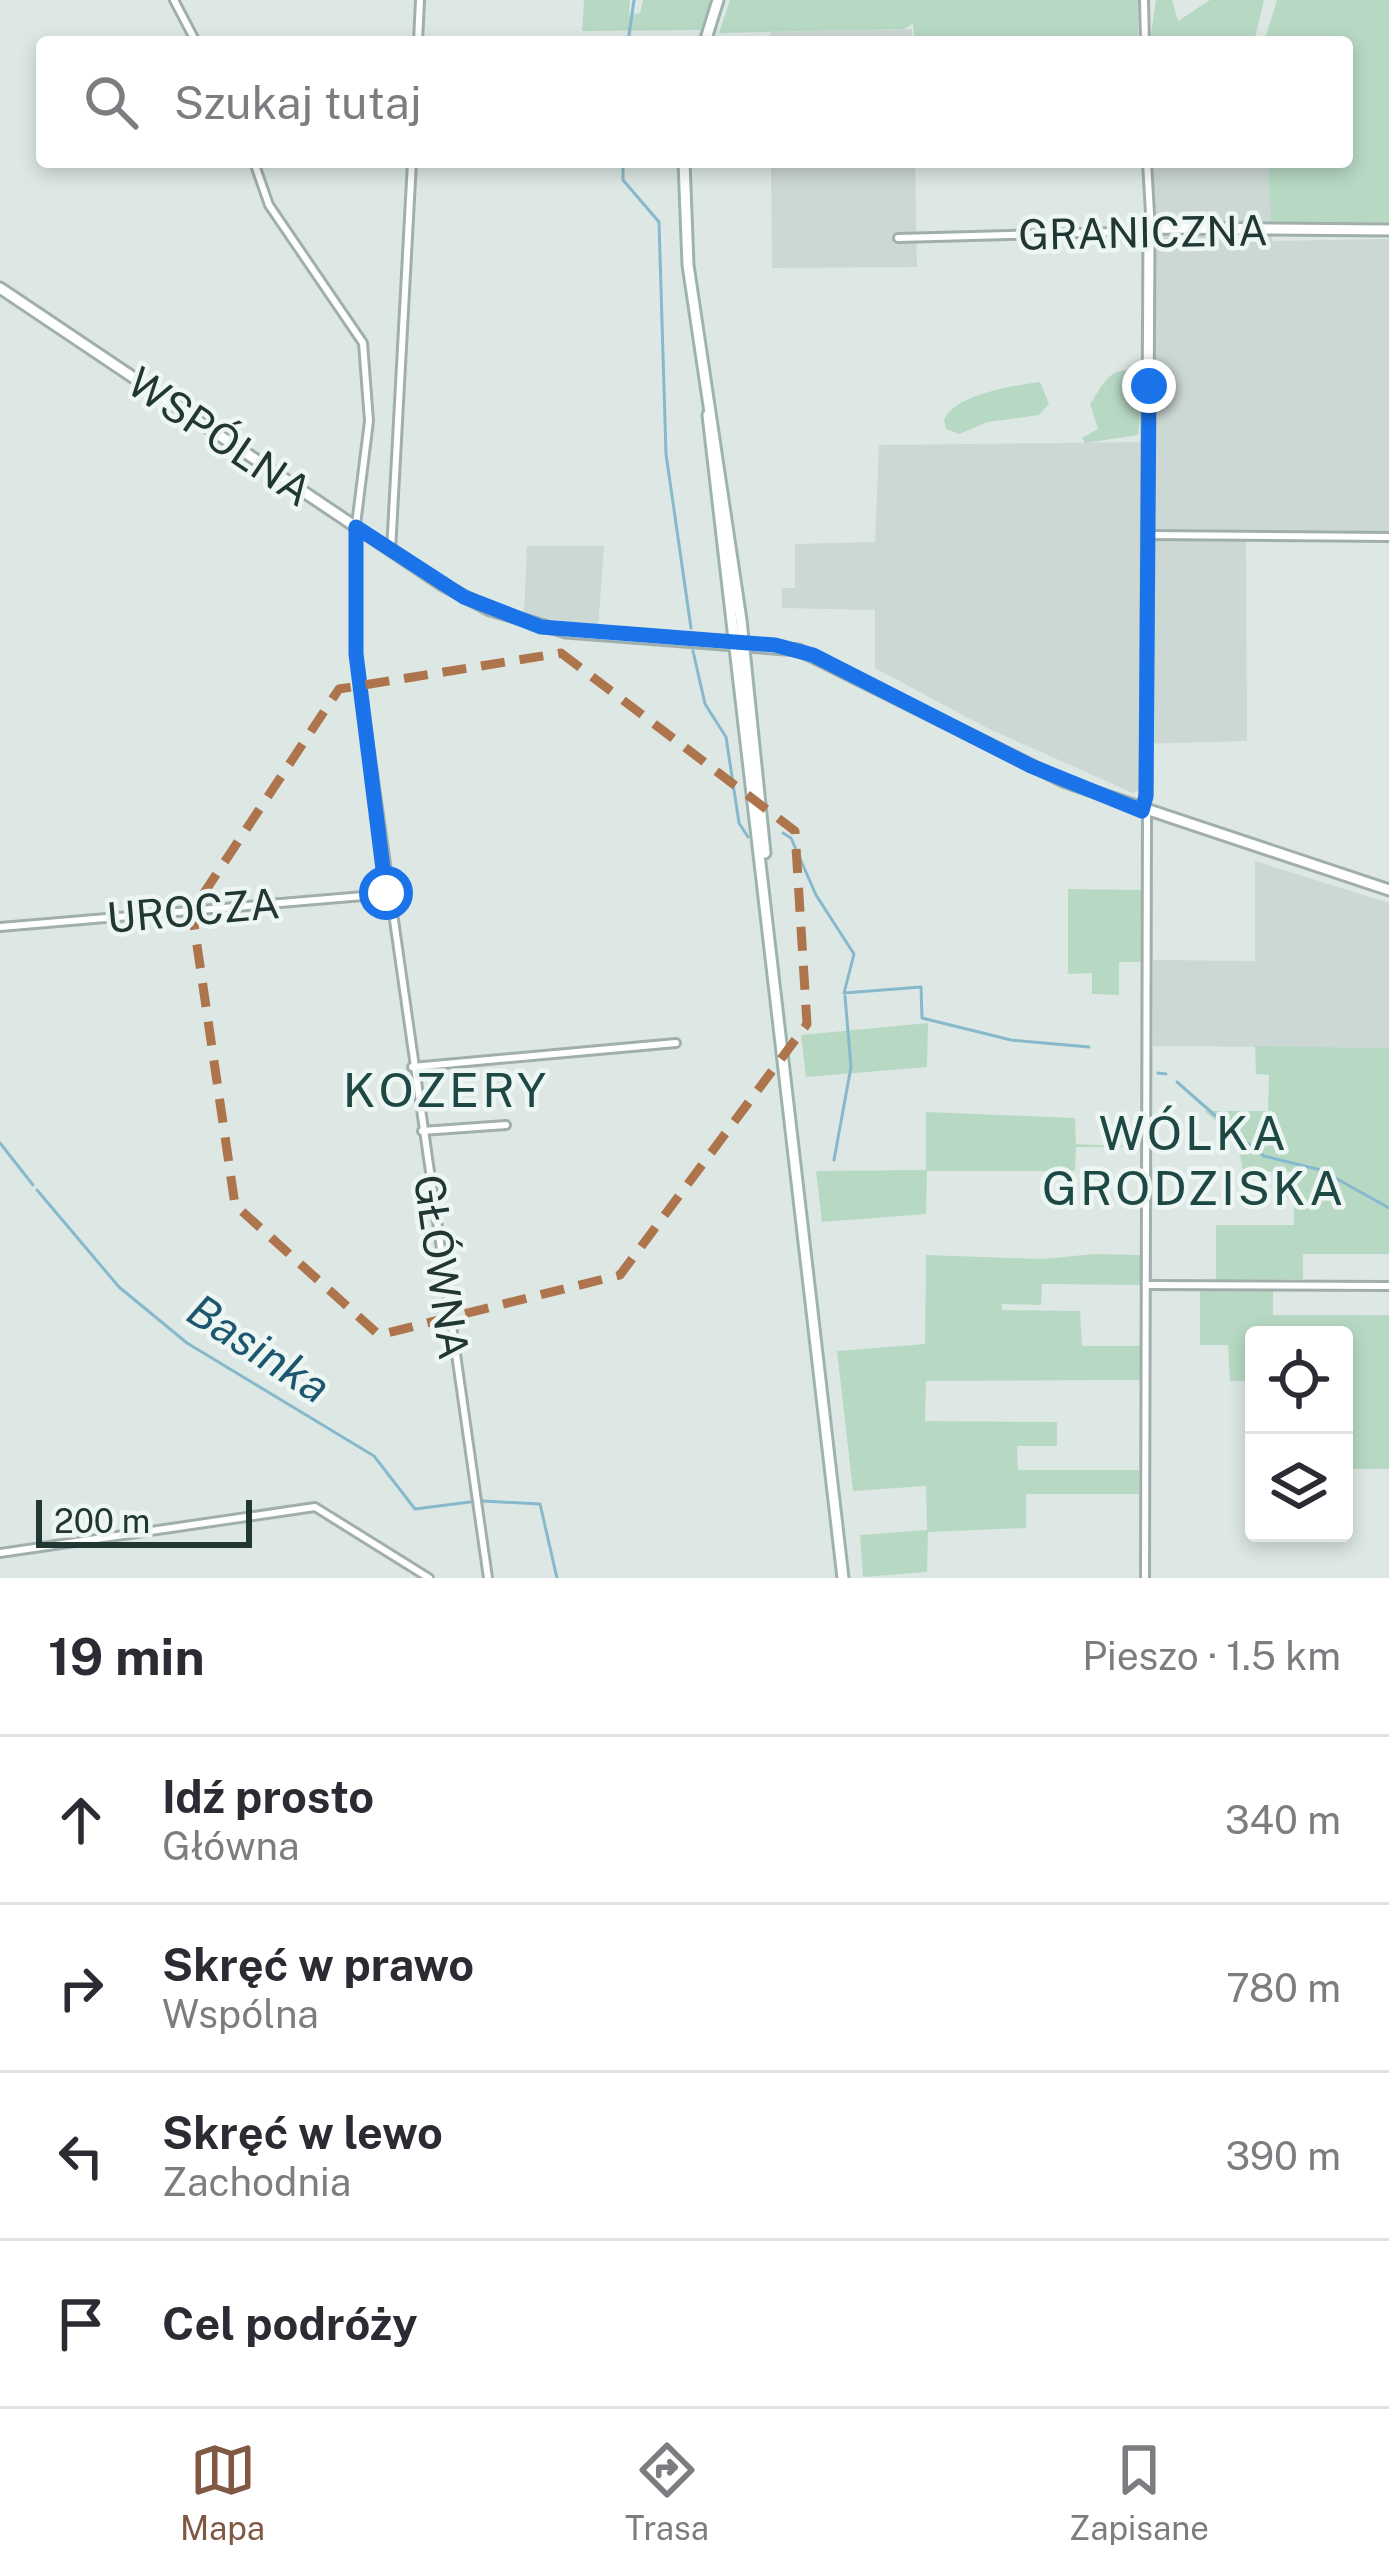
<!DOCTYPE html>
<html lang="pl">
<head>
<meta charset="utf-8">
<style>
	body { margin:0; font-family:"Public Sans",sans-serif; background:#f7f7f7; color:#2b2b33 }
	.controls { position:absolute; right:36px; bottom:36px; display:grid; overflow:hidden; border-radius:12px; box-shadow:0 6px 18px #0003 }
	.controls button { width:108px; height:108px; display:grid; place-items:center; padding:0; border:0; border-bottom:3px solid #e1e1e2; background:#fff; color:#2b2b33; font:60px sans-serif }
	.scale { position:absolute; left:36px; bottom:30px; width:216px; box-sizing:border-box; padding-left:12px; border:6px solid #203734; border-top:0; font-size:33px; line-height:42px; white-space:nowrap; color:#203734; -webkit-text-stroke:9px #edf6f2; paint-order:stroke }
	.stop { position:absolute; width:36px; height:36px; margin:-27px; border:9px solid #1a73e8; border-radius:50%; background:#fff }
	.stop.end { background:#1a73e8; border-color:#fff; box-shadow:0 3px 12px #0008 }
	.list { margin:0; padding:0; list-style:none }
	h2 { display:flex; justify-content:space-between; align-items:center; height:156px; margin:0; padding:0 48px; font-size:51px }
	h2 small { font-size:39px; font-weight:400; color:#7c7c81 }
	.list li { display:grid; grid-template-columns:78px 1fr auto; gap:36px; align-items:center; box-sizing:border-box; height:168px; padding:0 48px; border-top:3px solid #e1e1e2 }
	.list b { display:block; font-size:45px; white-space:nowrap }
	.list p { margin:0; font-size:39px; white-space:nowrap; color:#7c7c81 }
	.list em { font-size:39px; font-style:normal; color:#7c7c81 }
	.icon { flex:none; width:66px; height:66px; fill:none; stroke:currentColor; stroke-width:2; stroke-linecap:round; stroke-linejoin:round }
	.map { position:relative; flex:none; width:1389px; height:1578px; overflow:hidden }
	.search { position:absolute; background:#fff; box-shadow:0 6px 18px #0003; left:36px; right:36px; top:36px; height:132px; display:flex; align-items:center; gap:30px; box-sizing:border-box; padding:0 42px; border-radius:12px; color:#7c7c81; font-size:45px }
	.sheet { height:828px; background:#fff }
	nav { display:flex; justify-content:space-around; align-items:center; box-sizing:border-box; height:168px; border-top:3px solid #e1e1e2; background:#fff; font-size:33px; color:#7c7c81 }
	nav a { display:grid; justify-items:center; gap:6px }
	nav .on { color:#815844 }
	.map>svg:first-child { display:block }
	.built { fill:#ccd8d4 }
	.green { fill:#b7d9c4 }
	.lines { fill:none; stroke-linecap:round; stroke-linejoin:round }
	.stream { stroke:#87b9cc; stroke-width:3 }
	.minor-casing { stroke:#a1afac; stroke-width:12 }
	.tertiary-casing { stroke:#a1afac; stroke-width:15 }
	.secondary-casing { stroke:#9db4ae; stroke-width:15 }
	.minor { stroke:#fff; stroke-width:6 }
	.tertiary { stroke:#fff; stroke-width:9 }
	.secondary { stroke:#fff; stroke-width:9 }
	.route { stroke:#1a73e8; stroke-width:15 }
	.marked { fill:none; stroke:#ae754d; stroke-width:9; stroke-dasharray:24 15; stroke-linejoin:round }
	.labels { text-anchor:middle; dominant-baseline:central; stroke-width:9; stroke-linejoin:round; paint-order:stroke }
	.street-label { font-size:42px; fill:#203734; stroke:#edf6f2 }
	.water-label { font-size:45px; font-style:italic; fill:#1d576f; stroke:#edf6f2 }
	.quarter-label { font-size:48px; letter-spacing:3px; fill:#1d4843; stroke:#edf6f2 }
</style>
</head>
<body>
<div class="map">
<svg width="1389" height="1578" viewBox="0 0 1389 1578">
	<rect width="100%" height="100%" fill="#dde8e5"/>
	<g class="built">
		<path d="M912,29V42H770V32Z"/>
		<path d="M771,162H915L917,267L772,268Z"/>
		<path d="M1150,162H1268L1272,241L1389,239V535L1246,532L1247,741L1139,744V790L1133,793L987,728L875,668V610L782,608V588H795V544L875,542L879,445L1154,442Z"/>
		<path d="M527,546H604L598,629L524,613Z"/>
		<path d="M1255,861L1389,903V1048L1153,1046V960L1255,961Z"/>
	</g>
	<g class="green">
		<path d="M584,0H630L629,15L640,13L643,0H711L701,30L582,31Z"/>
		<path d="M730,0H1138V42H915L913,24L904,29L719,33Z"/>
		<path d="M1156,0H1172L1178,21L1210,0H1264L1254,42H1150Z"/>
		<path d="M1277,0H1389V225L1271,227L1268,162H1347V42H1264Z"/>
		<path d="M1133,369L1142,396L1138,435L1085,443L1082,438L1098,429L1090,404C1105,383 1105,371 1133,369Z"/>
		<path d="M1040,382L1049,404L1039,415L988,422L959,434L946,429L944,420C953,395 1015,385 1040,382Z"/>
		<path d="M1068,889L1142,890L1141,962H1119V995L1092,994V973L1068,974Z"/>
		<path d="M928,1023L927,1067L806,1077L801,1035Z"/>
		<path d="M1255,1046L1389,1048V1254H1303V1279L1216,1280V1225H1294V1199L1283,1195H1295L1296,1172L1243,1171L1237,1139L1204,1111H1268L1269,1075L1256,1074Z"/>
		<path d="M926,1112L1075,1118L1076,1144L1138,1147H1076L1075,1171H927L926,1214L822,1222L816,1171L926,1170Z"/>
		<path d="M1095,1254L1141,1255V1285L1042,1284L1041,1305L1002,1304V1310L1080,1311L1082,1346H1140V1380L926,1381L925,1421L1057,1422V1446H1017L1018,1470H1139V1494H1026V1528L928,1532L927,1572L863,1577L860,1535L927,1530L926,1486L853,1491L837,1351L925,1344L926,1255L1042,1259Z"/>
		<path d="M1200,1289H1273V1315H1389V1469H1344V1335H1254L1253,1469L1252,1381H1230L1228,1345H1200Z"/>
	</g>
	<g class="lines">
		<g class="stream">
			<path d="M628,42L634,0"/>
			<path d="M623,162V180L659,222L666,454L691,628"/>
			<path d="M693,651L705,704L726,737L739,823L748,837"/>
			<path d="M783,833L791,838L816,895L854,954L844,993L921,987L922,1018L1011,1040L1089,1047"/>
			<path d="M1158,1073L1166,1074"/>
			<path d="M1177,1082L1242,1139"/>
			<path d="M0,1143L33,1185"/>
			<path d="M1247,1143L1264,1156L1321,1170L1389,1208"/>
			<path d="M834,1160L851,1067L845,996"/>
			<path d="M37,1190L119,1287L187,1343L374,1456L415,1509L470,1502"/>
			<path d="M483,1501L540,1504L557,1578"/>
		</g>
		<defs>
			<g id="minor">
				<path d="M174,0L196,42"/>
				<path d="M1144,0L1145,42"/>
				<path d="M418,42L420,0"/>
				<path d="M254,162L269,205L363,343L369,421L356,525V654L488,1578"/>
				<path d="M898,238L1151,231L1147,162"/>
				<path d="M1148,535L1389,537"/>
				<path d="M391,551L412,162"/>
				<path d="M0,927L387,894"/>
				<path d="M412,1067L676,1043"/>
				<path d="M422,1131L506,1125"/>
				<path d="M1147,1285L1389,1286"/>
				<path d="M0,1553L315,1507L429,1578"/>
				<path d="M1145,1578L1147,813"/>
			</g>
			<g id="tertiary">
				<path d="M0,288L441,584L490,610L566,632L799,650L1065,782L1389,890"/>
				<path d="M1142,811L1146,796L1149,234L1162,228L1389,230"/>
			</g>
			<g id="secondary">
				<path d="M705,42L718,0"/>
				<path d="M684,162L688,265L741,620L765,853"/>
				<path d="M708,415L843,1578"/>
			</g>
		</defs>
		<use href="#minor" class="minor-casing"/>
		<use href="#tertiary" class="tertiary-casing"/>
		<use href="#secondary" class="secondary-casing"/>
		<use href="#minor" class="minor"/>
		<use href="#tertiary" class="tertiary"/>
		<use href="#secondary" class="secondary"/>
	</g>
	<g class="lines">
		<path class="route" d="M386,893L356,654V527L464,597L541,627L775,645L813,655L1031,766L1142,811L1146,796L1149,386"/>
	</g>
	<path class="marked" d="M561,653L795,831L807,1024L620,1275L379,1335L235,1205L192,911L339,689Z"/>
	<g class="labels">
		<g class="street-label">
			<text transform="translate(1143 232) rotate(-1)">GRANICZNA</text>
			<text transform="translate(220 436) rotate(34)">WSPÓLNA</text>
			<text transform="translate(193 910) rotate(-5)">UROCZA</text>
			<text transform="translate(442 1267) rotate(82)">GŁÓWNA</text>
		</g>
		<g class="water-label">
			<text transform="translate(259 1348) rotate(33)">Basinka</text>
		</g>
		<g class="quarter-label">
			<text x="446" y="1089">KOZERY</text>
			<text x="1194" y="1132">WÓLKA<tspan x="1194" dy="55">GRODZISKA</tspan></text>
		</g>
	</g>
</svg>
<div class="controls">
<button><svg class="icon" aria-label="locate" viewBox="0 0 24 24"><circle cx="12" cy="12" r="6"/><path d="M12 2v4M12 18v4M2 12h4M18 12h4"/></svg></button>
<button><svg class="icon" aria-label="layers" viewBox="0 0 24 24"><path d="M12 4l9 5-9 5-9-5zM3 14l9 5 9-5"/></svg></button>
</div>
<div class="scale">200 m</div>
<div class="stop" style="left:386px;top:893px"></div>
<div class="stop end" style="left:1149px;top:386px"></div>
<div class="search"><svg class="icon" aria-label="search" viewBox="0 0 24 24"><circle cx="10" cy="10" r="6"/><path d="M15 15l6 6"/></svg>Szukaj tutaj</div>
</div>
<section class="sheet">
<h2>19 min<small>Pieszo · 1.5 km</small></h2>
<ul class="list">
<li><svg class="icon" aria-label="ahead" viewBox="0 0 24 24"><path d="M12 20V5M6 11l6-6 6 6"/></svg><div><b>Idź prosto</b><p>Główna</p></div><em>340 m</em></li>
<li><svg class="icon" aria-label="right" viewBox="0 0 24 24"><path d="M7 20v-9h11M14 6l5 5-5 5"/></svg><div><b>Skręć w prawo</b><p>Wspólna</p></div><em>780 m</em></li>
<li><svg class="icon" aria-label="left" viewBox="0 0 24 24"><path d="M17 20v-9H6M10 6l-5 5 5 5"/></svg><div><b>Skręć w lewo</b><p>Zachodnia</p></div><em>390 m</em></li>
<li><svg class="icon" aria-label="arrive" viewBox="0 0 24 24"><path d="M6 21V4h12l-3 4 3 4H6"/></svg><div><b>Cel podróży</b></div></li>
</ul>
</section>
<nav>
<a class="on"><svg class="icon" aria-label="map" viewBox="0 0 24 24"><path d="M3 6l6-2 6 2 6-2v14l-6 2-6-2-6 2zM9 4v14M15 6v14"/></svg>Mapa</a>
<a><svg class="icon" aria-label="directions" viewBox="0 0 24 24"><path d="M12 3l9 9-9 9-9-9zM9 14v-3h6M13 9l2 2-2 2"/></svg>Trasa</a>
<a><svg class="icon" aria-label="saved" viewBox="0 0 24 24"><path d="M7 4h10v16l-5-4-5 4z"/></svg>Zapisane</a>
</nav>
</body>
</html>
